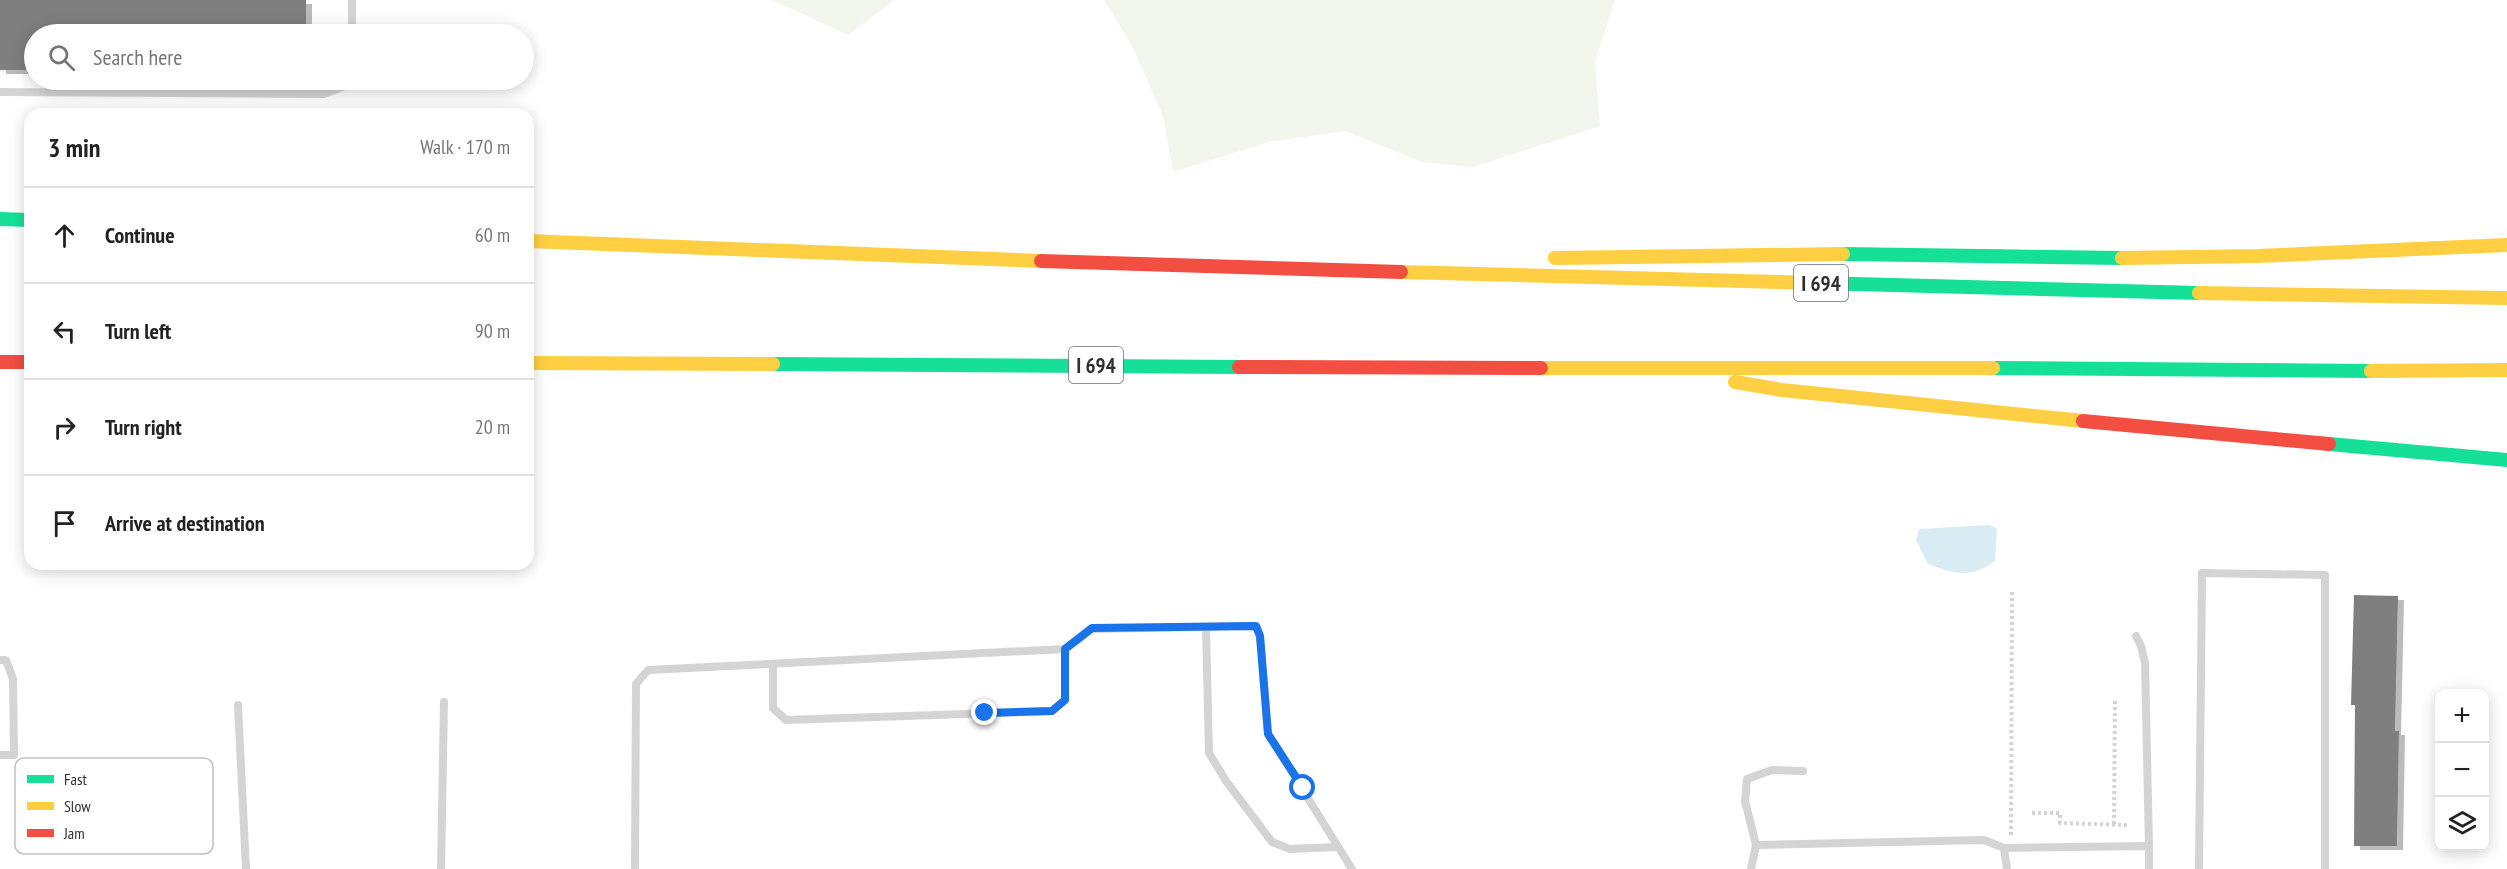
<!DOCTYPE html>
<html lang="en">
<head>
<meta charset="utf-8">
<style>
	body { margin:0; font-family:"PT Sans Narrow",sans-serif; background:#f6f6f6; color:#222 }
	.controls { position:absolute; right:18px; bottom:18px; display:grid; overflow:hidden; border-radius:12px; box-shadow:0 3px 15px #0003 }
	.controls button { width:54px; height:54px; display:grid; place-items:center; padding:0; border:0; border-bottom:2px solid #e0e0e0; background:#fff; color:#222; font:30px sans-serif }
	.stop { position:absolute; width:18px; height:18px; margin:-14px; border:4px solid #1a73e8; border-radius:50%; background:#fff }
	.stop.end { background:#1a73e8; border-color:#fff; box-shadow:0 2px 6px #0008 }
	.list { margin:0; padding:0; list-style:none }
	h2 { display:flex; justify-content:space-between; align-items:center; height:78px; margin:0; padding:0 24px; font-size:26px }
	h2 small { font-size:20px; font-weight:400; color:#767676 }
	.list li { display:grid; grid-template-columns:39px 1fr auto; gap:18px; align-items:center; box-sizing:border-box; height:96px; padding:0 24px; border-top:2px solid #e0e0e0 }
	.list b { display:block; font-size:22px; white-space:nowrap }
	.list em { font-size:20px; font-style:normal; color:#767676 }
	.icon { flex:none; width:33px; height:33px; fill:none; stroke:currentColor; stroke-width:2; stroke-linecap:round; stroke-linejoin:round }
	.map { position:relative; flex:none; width:2507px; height:869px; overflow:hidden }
	.search { position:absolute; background:#fff; box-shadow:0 3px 15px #0003; left:24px; top:24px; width:510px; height:66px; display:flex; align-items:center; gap:15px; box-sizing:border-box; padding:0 21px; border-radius:33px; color:#767676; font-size:22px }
	.panel { position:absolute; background:#fff; box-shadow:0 3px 15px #0003; left:24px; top:108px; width:510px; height:462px; border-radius:18px }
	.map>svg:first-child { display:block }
	.green { fill:#f2f6ed }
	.water { fill:#d9ebf3 }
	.building { fill:#7f7f7f; filter:url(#shadow) }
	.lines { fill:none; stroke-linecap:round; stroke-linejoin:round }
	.path { stroke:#d4d4d4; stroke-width:4; stroke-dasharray:3 3; stroke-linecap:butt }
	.lane { stroke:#d4d4d4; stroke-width:8 }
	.fast { stroke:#16e098; stroke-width:14 }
	.slow { stroke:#ffcf43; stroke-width:14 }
	.jam { stroke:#f24e42; stroke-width:14 }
	.route { stroke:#1a73e8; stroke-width:8 }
	.labels { text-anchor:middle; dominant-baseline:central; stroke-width:6; stroke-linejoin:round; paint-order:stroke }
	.shield { fill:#fff; stroke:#6e6e6e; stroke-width:1.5 }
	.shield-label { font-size:21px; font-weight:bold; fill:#303030 }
	.key { fill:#fff; stroke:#c1c1c1; stroke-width:1.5 }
	.key-label { font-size:16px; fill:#303030 }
</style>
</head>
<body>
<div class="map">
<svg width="2507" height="869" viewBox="0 0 2507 869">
	<defs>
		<filter id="shadow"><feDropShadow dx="6" dy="4" stdDeviation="0" flood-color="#0004"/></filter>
	</defs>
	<rect width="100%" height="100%" fill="#fff"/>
	<g class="green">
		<path d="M772,0H894L848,35Z"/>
		<path d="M1104,0H1615L1595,61L1600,126L1473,167L1422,162L1345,131L1269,142L1173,172L1163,116L1132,46Z"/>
	</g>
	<path class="water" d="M1989,525L1997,529L1995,561C1971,579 1954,574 1928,564L1916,540L1919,529Z"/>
	<g class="building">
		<path d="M0,0H306V34H34V70H0Z"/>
		<path d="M2354,595L2398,596L2395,731H2399L2397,846H2354L2355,705H2351Z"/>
	</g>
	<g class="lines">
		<g class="path">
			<path d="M2032,813H2060V823L2127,825"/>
			<path d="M2114,824L2115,701"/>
			<path d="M2011,835L2012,590"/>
		</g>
		<g class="lane">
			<path d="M352,0V34"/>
			<path d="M0,92L324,94L345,86L349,80"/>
			<path d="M1206,627L1209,753L1226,781L1272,842L1290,849L1338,847"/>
			<path d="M2136,636L2141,646L2145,663L2149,846"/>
			<path d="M1065,649L1092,629L1256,626L1260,636L1268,734L1352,869"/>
			<path d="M0,660H6L13,679L14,755H0"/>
			<path d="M238,705L246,869"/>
			<path d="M1756,845L1984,840L2004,848L2007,869"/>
			<path d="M2004,848L2149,846V869"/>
			<path d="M441,869L444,702"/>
			<path d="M635,869L636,684L648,670L1065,649V700L1052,711L786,720L773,708V665"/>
			<path d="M1751,869L1756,845L1745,801L1747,779L1772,770L1803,771"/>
			<path d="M2199,869L2202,573L2325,575V869"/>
		</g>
		<g class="fast">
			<path d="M0,219L30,220"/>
			<path d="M1843,254L2122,258"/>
			<path d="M1817,283L2199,293"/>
			<path d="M773,364L1239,367"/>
			<path d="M1993,368L2371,371"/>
			<path d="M2329,444L2507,460"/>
		</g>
		<g class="slow">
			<path d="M528,241L1041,261"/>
			<path d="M1555,258L1843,254"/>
			<path d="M2122,258L2257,256L2507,245"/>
			<path d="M1401,272L1817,283"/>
			<path d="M2199,293L2507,298"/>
			<path d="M528,363L773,364"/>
			<path d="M1541,368H1993"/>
			<path d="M2371,371L2507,370"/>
			<path d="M1735,382L1782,390L2083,421"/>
		</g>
		<g class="jam">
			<path d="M1041,261L1401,272"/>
			<path d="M0,362H30"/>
			<path d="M1239,367L1541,368"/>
			<path d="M2083,421L2329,444"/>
		</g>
	</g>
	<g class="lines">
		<path class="route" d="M985,713L1052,711L1065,700V649L1092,628L1256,626L1260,636L1268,734L1303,788"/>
	</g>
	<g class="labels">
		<g class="shield">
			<rect x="1794" y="265" width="54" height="36" rx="4.5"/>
			<rect x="1069" y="347" width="54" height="36" rx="4.5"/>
		</g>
		<g class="shield-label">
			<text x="1821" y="283">I 694</text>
			<text x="1096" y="365">I 694</text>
		</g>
	</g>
	<rect x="15" y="758" width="198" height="96" rx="9" class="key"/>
	<rect x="27" y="775" width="27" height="8" fill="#16e098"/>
	<rect x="27" y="802" width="27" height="8" fill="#ffcf43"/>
	<rect x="27" y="829" width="27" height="8" fill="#f24e42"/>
	<g class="key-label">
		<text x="64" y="785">Fast</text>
		<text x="64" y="812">Slow</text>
		<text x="64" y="839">Jam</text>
	</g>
</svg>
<div class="controls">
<button>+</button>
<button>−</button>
<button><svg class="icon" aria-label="layers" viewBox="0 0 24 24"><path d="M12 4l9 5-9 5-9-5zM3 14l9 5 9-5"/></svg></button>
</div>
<div class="stop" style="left:1303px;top:788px"></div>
<div class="stop end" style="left:985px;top:713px"></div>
<div class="search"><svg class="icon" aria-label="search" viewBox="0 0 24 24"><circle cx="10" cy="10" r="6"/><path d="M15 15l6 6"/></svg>Search here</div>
<section class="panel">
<h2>3 min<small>Walk · 170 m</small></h2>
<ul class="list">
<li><svg class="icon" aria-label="ahead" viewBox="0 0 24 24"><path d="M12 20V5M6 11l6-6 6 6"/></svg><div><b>Continue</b></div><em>60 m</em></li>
<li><svg class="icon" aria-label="left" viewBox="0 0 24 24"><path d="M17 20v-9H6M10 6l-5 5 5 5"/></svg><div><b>Turn left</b></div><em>90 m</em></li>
<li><svg class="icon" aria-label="right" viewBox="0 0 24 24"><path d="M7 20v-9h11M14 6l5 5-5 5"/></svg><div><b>Turn right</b></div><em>20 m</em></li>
<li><svg class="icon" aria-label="arrive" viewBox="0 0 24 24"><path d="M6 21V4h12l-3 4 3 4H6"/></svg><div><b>Arrive at destination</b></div></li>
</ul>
</section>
</div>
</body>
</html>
